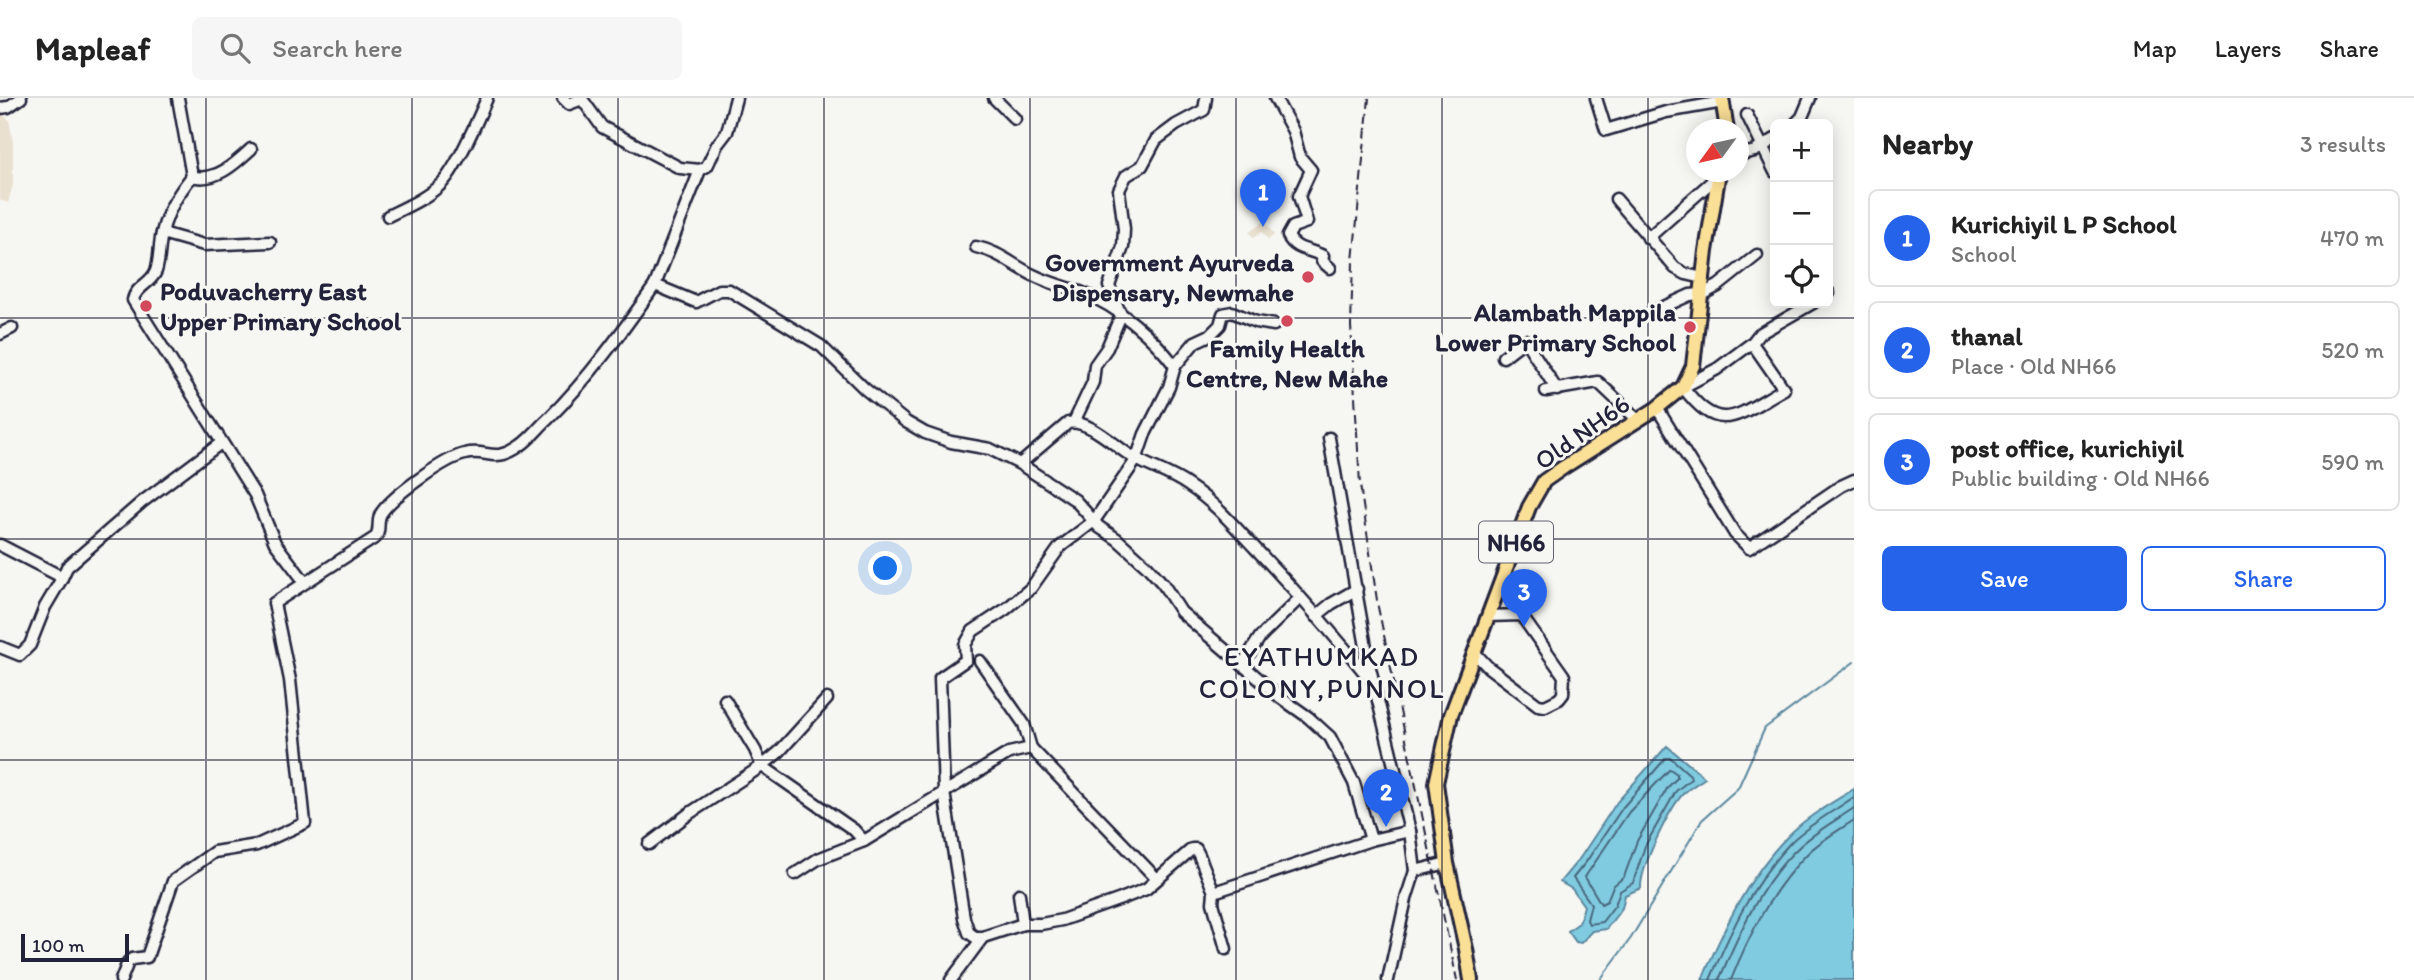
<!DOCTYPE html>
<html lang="en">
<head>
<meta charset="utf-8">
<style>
	body { margin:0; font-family:Itim,sans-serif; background:#f6f6f6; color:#222 }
	.controls { position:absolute; right:21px; top:21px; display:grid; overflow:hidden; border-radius:10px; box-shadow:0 4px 18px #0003 }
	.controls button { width:63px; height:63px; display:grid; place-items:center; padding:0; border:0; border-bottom:2px solid #e0e0e0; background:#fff; color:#222; font:35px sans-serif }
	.compass { position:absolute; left:1686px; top:21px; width:63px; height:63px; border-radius:50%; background:#fff; box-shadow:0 4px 18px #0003; rotate:237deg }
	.scale { position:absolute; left:21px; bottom:18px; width:108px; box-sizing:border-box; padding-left:7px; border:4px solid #22223b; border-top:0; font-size:19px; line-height:24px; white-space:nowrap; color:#22223b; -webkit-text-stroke:5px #f6f6f2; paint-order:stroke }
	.you { position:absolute; left:886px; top:471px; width:24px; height:24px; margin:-18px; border:5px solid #fff; border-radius:50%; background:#1a73e8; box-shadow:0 0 0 10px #1a73e833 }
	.badge { display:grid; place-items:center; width:46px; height:46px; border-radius:50%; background:#2563eb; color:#fff; font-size:23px; font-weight:700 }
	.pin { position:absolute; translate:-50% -58px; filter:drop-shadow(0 2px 4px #0008) }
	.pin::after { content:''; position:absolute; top:37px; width:24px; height:21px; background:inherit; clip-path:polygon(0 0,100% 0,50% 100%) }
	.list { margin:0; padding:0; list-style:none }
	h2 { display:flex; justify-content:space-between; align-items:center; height:91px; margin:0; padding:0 28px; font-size:30px }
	h2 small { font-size:23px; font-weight:400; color:#767676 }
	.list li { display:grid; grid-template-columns:46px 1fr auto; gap:21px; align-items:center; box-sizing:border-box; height:98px; margin:0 14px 14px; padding:0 14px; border:2px solid #e0e0e0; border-radius:10px }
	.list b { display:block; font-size:26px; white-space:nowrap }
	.list p { margin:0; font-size:23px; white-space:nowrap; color:#767676 }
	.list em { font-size:23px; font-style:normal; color:#767676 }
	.actions { display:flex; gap:14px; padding:21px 28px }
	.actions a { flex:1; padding:16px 0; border:2px solid #2563eb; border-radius:10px; text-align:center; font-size:24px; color:#2563eb }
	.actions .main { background:#2563eb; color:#fff }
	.icon { flex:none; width:38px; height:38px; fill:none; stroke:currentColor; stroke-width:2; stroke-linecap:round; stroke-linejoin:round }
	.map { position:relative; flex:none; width:1854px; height:882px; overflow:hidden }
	header { display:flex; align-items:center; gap:42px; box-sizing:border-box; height:98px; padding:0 35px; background:#fff; border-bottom:2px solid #e0e0e0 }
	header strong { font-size:33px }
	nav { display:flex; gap:38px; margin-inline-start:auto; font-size:24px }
	.search { width:490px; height:63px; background:#f6f6f6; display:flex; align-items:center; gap:18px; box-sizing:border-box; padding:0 24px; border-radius:10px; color:#767676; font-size:26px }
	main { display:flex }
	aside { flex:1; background:#fff }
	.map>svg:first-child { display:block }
	.built { fill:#eae0d0 }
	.water { fill:#80cbe0; stroke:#5a879e; stroke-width:2 }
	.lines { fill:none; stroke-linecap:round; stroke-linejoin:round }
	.shore { stroke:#48667d; stroke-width:2 }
	.stream { stroke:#5a879e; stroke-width:2 }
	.minor-casing { stroke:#22223b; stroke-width:15 }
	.major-casing { stroke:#22223b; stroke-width:18 }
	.minor { stroke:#f6f6f2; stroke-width:10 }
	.major { stroke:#fadf96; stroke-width:12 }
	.rail { stroke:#22223b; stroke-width:2; stroke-dasharray:10 5; stroke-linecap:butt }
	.grid { fill:none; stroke:#22223b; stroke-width:2; stroke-opacity:0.55 }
	.poi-dot { fill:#d1495b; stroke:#f6f6f2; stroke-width:2.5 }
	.labels { text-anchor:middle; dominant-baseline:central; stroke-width:6; stroke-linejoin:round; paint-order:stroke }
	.shield { fill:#f6f6f2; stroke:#626272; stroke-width:2 }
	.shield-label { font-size:24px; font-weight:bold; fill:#22223b }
	.poi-label { font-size:26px; font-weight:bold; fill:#22223b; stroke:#f6f6f2; text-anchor:end }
	.street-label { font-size:26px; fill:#22223b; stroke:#f6f6f2 }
	.neighbourhood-label { font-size:28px; letter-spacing:2px; fill:#22223b; stroke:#f6f6f2 }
</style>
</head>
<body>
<header>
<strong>Mapleaf</strong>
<div class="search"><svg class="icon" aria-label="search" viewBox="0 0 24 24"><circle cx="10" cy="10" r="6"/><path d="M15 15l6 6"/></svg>Search here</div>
<nav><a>Map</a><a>Layers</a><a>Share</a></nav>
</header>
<main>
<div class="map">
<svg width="1854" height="882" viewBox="0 0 1854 882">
	<rect width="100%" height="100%" fill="#f6f6f2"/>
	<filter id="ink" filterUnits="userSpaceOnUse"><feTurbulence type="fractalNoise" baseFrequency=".0143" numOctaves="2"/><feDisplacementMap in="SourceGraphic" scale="14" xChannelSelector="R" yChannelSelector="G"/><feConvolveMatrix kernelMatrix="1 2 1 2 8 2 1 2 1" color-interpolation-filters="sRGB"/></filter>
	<g filter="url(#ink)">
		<g class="built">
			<path d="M0,13L9,22L13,44V86L8,105L0,102Z"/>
			<path d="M1265,123L1274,137L1268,142L1262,134L1254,140L1249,134Z"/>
		</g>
		<g class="water">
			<path d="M1667,648L1705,680C1698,685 1689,690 1683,696C1669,711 1640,770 1641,790L1625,797L1622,810L1606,831L1592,833L1581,845L1576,844L1568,833L1579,825L1584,808L1572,791L1560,784L1580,760L1617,704Z"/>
			<path d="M1854,691V882H1702C1724,830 1748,778 1788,738C1806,719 1832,705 1854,691Z"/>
		</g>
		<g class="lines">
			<g class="shore">
				<path d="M1666,660H1671L1690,677L1691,681L1676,693L1645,748L1633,785L1620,793L1615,807L1602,824L1589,826L1587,822L1591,806L1573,780L1586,764L1623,709Z"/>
				<path d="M1670,671L1677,676V680L1668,689L1637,743L1624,779L1613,788L1607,803L1601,806L1585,779L1629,714Z"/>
				<path d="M1710,882C1731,832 1754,782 1792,743C1810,726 1834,713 1854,699"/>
				<path d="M1719,882C1739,835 1762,782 1801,747C1817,733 1836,722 1854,710"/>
				<path d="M1731,882C1749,837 1771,793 1806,757C1819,743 1838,733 1854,722"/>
			</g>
			<path class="stream" d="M1600,882L1631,840L1702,722L1738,690L1765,630L1854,564"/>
			<defs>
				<g id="minor">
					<path d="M178,0L192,78C178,96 167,113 162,135C159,147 160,161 156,173C151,186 136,188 133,202L255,397L275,445L304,483"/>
					<path d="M563,0L569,6L582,1L602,29L680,70L700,72L707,68L717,47L727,34L736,0"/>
					<path d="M994,0L1015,21"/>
					<path d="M1275,0L1293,33L1300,59L1311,72L1299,98L1307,124L1293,129L1288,138C1295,153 1311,151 1323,158L1322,163L1330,170"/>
					<path d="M1596,0L1606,32L1666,14L1723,4"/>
					<path d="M0,10L8,9L21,0"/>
					<path d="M1747,17L1775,74"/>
					<path d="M1795,26L1802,19L1810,0"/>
					<path d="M1738,57L1755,53L1775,41"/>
					<path d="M192,78C215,85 236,65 251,51"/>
					<path d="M1616,101L1675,170L1686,176L1703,180"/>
					<path d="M388,118C406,109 425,101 440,87C456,73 478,21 487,0"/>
					<path d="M162,135L204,147L270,144"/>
					<path d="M1648,140L1718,78"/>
					<path d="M976,149C997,153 1013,167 1033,177C1049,185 1066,189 1083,195C1118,208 1153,239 1175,268"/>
					<path d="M655,187L700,72"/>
					<path d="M1828,196L1829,195"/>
					<path d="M1701,197L1718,188L1757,157"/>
					<path d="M1650,215L1690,197L1701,196"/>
					<path d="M1274,227L1256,224L1232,214L1223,216L1220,227L1210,237L1195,244L1175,268L1169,289L1145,336L1136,362L1094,423L1060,449L1031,490L1006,511L973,533L965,547L966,562L940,580L944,694L964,820L969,835L975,839H983L1023,826H1041L1062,822L1121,801L1146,791L1192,751H1196L1199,757L1214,794L1371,742"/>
					<path d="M0,236L12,230"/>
					<path d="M1752,245L1784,291C1738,316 1721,340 1683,289L1717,271L1752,245L1759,236L1813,205"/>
					<path d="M1503,259L1525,242L1557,292"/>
					<path d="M1546,293L1598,284L1638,322"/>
					<path d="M1657,310L1735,436L1749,450L1841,388L1854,382"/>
					<path d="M1074,324L1093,284L1095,267L1107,250L1121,217L1109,188L1123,149L1124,131L1119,92L1126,78L1142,68L1156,42L1176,27L1204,12L1206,0"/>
					<path d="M1329,340L1369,566L1410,733"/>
					<path d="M1020,366L1068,325C1087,321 1113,346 1128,356C1147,369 1170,374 1189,388C1215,405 1234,428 1255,450C1296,493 1336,539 1374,586"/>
					<path d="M0,447L58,477L61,482L45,509L30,547L20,557L0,549"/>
					<path d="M61,482L67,469L142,404L221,345"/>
					<path d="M1316,518L1331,506L1357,491"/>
					<path d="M1474,554L1488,569L1538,607L1545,608L1559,601L1563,596L1564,578L1521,517L1488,518"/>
					<path d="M980,563L1024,626L1031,650"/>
					<path d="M1242,567L1260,539L1300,500"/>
					<path d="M725,602L755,652L762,668L854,732L864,743"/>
					<path d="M649,746L690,715L762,668L779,654L827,601"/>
					<path d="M1415,773L1447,765"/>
					<path d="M795,776L818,761L864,743L1009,655L1031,650L1156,780"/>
					<path d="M1214,794L1213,805L1226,851"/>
					<path d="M1019,796L1023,826"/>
					<path d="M121,882L128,864L132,861L147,859L173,783L214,754L257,747L305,725L290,582L274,505L376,439C381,431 376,421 382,414C394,397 445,360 465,356C487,350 494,367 521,347C531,340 539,329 548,321C589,280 622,234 655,187L696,204L719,192H729L821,248L865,291L906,324L925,335L951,344L990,351L1020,366L1075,402L1099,429L1117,441L1147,468L1163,486L1181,514L1281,600L1308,619L1330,639L1354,685L1371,742L1410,733L1415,773L1406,801L1388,882"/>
					<path d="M951,882L983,839"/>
				</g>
				<g id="major">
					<path d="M1722,0L1727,32"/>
					<path d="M1471,882L1466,851L1447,765L1436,685L1451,617L1529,409L1544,383L1564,369L1657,310L1683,289L1693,268L1706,153L1719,74"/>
				</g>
			</defs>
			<use href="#minor" class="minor-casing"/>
			<use href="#major" class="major-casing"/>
			<use href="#minor" class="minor"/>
			<use href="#major" class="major"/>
			<path class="rail" d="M1369,0L1353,163L1351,228L1360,387L1378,509L1457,882"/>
		</g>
	</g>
	<path class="grid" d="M206,0V882M412,0V882M618,0V882M824,0V882M1030,0V882M1236,0V882M1442,0V882M1648,0V882M0,220H1854M0,441H1854M0,662H1854"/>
	<g class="poi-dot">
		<circle cx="1308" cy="179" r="7"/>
		<circle cx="146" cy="208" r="7"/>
		<circle cx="1287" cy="223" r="7"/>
		<circle cx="1690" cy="229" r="7"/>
	</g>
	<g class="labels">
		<rect class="shield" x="1479" y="423.5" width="74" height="41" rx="5"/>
		<g class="shield-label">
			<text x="1516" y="444">NH66</text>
		</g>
		<g class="poi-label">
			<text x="1294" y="164">Government Ayurveda<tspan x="1294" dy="30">Dispensary, Newmahe</tspan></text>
			<text x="160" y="193" text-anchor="start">Poduvacherry East<tspan x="160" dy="30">Upper Primary School</tspan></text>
			<text x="1676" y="214">Alambath Mappila<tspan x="1676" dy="30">Lower Primary School</tspan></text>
			<text x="1287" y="250" text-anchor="middle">Family Health<tspan x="1287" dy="30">Centre, New Mahe</tspan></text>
		</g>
		<g class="street-label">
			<text transform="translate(1582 334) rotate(-35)">Old NH66</text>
		</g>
		<g class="neighbourhood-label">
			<text x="1322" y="558">EYATHUMKAD<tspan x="1322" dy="32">COLONY,PUNNOL</tspan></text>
		</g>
	</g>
</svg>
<div class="controls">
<button>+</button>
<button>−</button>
<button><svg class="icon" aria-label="locate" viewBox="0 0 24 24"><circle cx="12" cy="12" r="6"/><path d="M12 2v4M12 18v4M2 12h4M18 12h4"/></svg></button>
</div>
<svg class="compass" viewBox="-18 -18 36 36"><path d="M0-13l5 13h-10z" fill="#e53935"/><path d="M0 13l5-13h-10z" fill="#767676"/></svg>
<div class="scale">100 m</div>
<div class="you"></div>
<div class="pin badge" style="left:1263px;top:129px">1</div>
<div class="pin badge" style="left:1386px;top:729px">2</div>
<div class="pin badge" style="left:1524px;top:529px">3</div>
</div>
<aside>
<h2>Nearby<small>3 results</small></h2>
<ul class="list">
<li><span class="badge">1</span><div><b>Kurichiyil L P School</b><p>School</p></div><em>470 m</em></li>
<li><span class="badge">2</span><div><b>thanal</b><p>Place · Old NH66</p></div><em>520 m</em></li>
<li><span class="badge">3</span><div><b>post office, kurichiyil</b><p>Public building · Old NH66</p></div><em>590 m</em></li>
</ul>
<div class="actions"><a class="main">Save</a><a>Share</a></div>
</aside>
</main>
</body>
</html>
